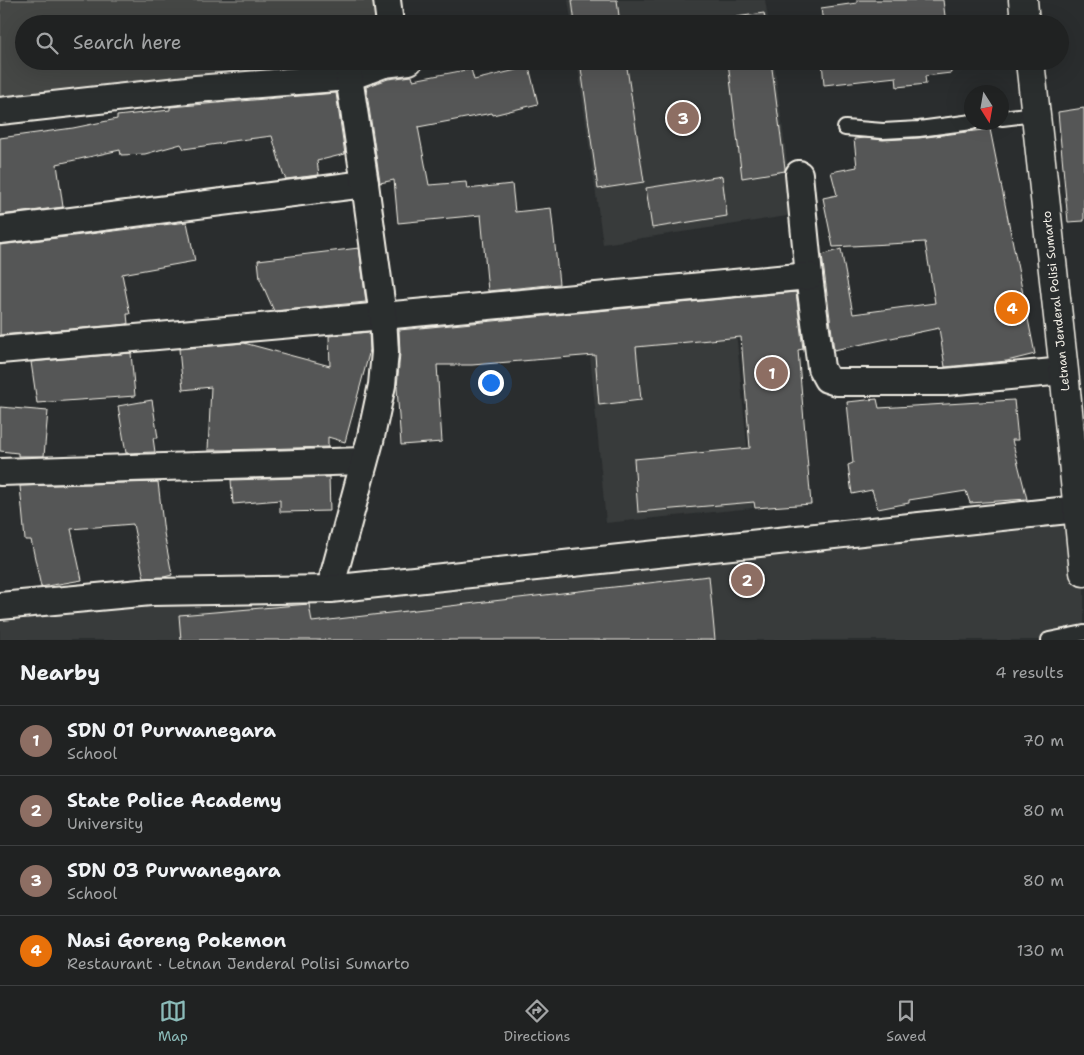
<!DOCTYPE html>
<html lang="en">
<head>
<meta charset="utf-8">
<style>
	body { margin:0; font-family:"Shantell Sans",sans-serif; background:#282a2a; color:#f1f3f6 }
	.compass { position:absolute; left:964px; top:85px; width:45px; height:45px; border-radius:50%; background:#202222; box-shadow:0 5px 20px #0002; rotate:169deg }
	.you { position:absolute; left:490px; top:382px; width:18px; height:18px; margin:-12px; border:4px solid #fff; border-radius:50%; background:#1a73e8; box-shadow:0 0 0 8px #1a73e833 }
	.badge { display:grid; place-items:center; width:32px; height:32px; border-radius:50%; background:#8bbbb9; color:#fff; font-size:16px; font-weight:700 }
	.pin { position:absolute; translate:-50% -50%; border:2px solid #fff; box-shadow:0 1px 5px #0006 }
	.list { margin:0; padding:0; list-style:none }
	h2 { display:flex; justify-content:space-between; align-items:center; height:65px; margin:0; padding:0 20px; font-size:21px }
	h2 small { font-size:16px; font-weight:400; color:#a2a4a5 }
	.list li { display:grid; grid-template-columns:32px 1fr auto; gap:15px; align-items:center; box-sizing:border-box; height:70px; padding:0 20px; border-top:1px solid #3d3f40 }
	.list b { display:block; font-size:19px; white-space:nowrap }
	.list p { margin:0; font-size:16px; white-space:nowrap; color:#a2a4a5 }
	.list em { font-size:16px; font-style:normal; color:#a2a4a5 }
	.icon { flex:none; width:28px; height:28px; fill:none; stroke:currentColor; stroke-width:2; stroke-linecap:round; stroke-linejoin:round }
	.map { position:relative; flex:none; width:1084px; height:640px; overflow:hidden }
	.search { position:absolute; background:#202222; box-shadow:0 5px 20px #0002; left:15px; right:15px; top:15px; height:55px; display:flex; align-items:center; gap:12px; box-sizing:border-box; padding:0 18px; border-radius:28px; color:#a2a4a5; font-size:19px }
	.sheet { height:345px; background:#202222 }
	nav { display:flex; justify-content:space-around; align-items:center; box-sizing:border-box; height:70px; border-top:1px solid #3d3f40; background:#202222; font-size:14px; color:#a2a4a5 }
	nav a { display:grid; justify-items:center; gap:2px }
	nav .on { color:#8bbbb9 }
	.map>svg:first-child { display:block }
	.built { fill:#373a3a }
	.green { fill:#444645; stroke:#9c9c96 }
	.building { fill:#555756; stroke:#f4f1e8 }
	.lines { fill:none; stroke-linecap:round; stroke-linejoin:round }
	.service-casing { stroke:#f4f1e8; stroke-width:18 }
	.minor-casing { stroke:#f4f1e8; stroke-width:30 }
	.tertiary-casing { stroke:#f4f1e8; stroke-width:31 }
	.service { stroke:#2a2d2e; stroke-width:14 }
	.minor { stroke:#2a2d2e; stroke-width:26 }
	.tertiary { stroke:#2a2d2e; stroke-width:28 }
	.labels { text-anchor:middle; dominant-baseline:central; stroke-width:5; stroke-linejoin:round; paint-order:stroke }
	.street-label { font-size:12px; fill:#f4f1e8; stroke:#2a2d2e }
</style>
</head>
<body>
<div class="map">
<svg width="1084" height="640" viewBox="0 0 1084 640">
	<rect width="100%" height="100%" fill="#2a2d2e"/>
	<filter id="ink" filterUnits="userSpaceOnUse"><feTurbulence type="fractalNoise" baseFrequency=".02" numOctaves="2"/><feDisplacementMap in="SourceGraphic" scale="10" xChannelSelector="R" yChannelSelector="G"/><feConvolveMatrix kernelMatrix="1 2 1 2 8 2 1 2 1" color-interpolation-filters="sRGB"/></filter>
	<g filter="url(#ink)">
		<g class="built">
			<path d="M568,0H765L769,24H572Z"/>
			<path d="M577,61H774L794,215L603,244Z"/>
			<path d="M732,289L753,508L606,523L585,303Z"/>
			<path d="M1078,509L1084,572V640H0V613Z"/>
		</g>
		<path class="green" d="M0,0H379L377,24H24V61H361L0,106Z"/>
		<g class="building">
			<path d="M572,0H617L620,24H575Z"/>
			<path d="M857,0H943L946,24H823L821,8L857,3Z"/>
			<path d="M764,13L766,24H737L736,17Z"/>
			<path d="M580,61H626L644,182L598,189Z"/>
			<path d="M734,61H771L785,168V171L742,178L728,62Z"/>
			<path d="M822,61H950L951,73L925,76L926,84L897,87L896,77L824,85Z"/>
			<path d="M529,67L538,104L493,115L492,113L418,127L429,185L466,182L467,189L512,184L515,212L551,208L559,284L488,291L481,215L398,223L394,180L380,183L366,87L388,79L412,76L413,80L471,69L474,80Z"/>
			<path d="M336,93L345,154L317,161L319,175L286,179L283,174L272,136L224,142V143L184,149L181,144L145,154L121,155L120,150L57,164L63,207L0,215V138L73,128L117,119V116L170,110V107Z"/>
			<path d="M1084,108V221L1068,222L1058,112Z"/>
			<path d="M990,129L1035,354L1007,361L945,367L939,328L834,350L822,255L841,249L853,314L935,303L925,242L833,247L823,198L837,195L831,172L857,167L854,139L865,138L883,140L919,138Z"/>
			<path d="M722,176L727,216L652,228L646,188Z"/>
			<path d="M187,222L195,261L122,274L130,314H127L128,324L0,335V245Z"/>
			<path d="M359,248L366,302L274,311L260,279L258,260Z"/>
			<path d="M796,292L803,349L798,350L811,504L755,508L754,502L638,512L634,459L750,448L741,337L636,347L641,400L599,405L595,355L472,365H437L442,442L401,445L397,387L400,353L399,330Z"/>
			<path d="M369,332L370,350L345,442L328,437V447L224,450H208L211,387L183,390L179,349L244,343L330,366L329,336Z"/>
			<path d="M131,353L135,396L37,403L31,362Z"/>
			<path d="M877,399L879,408L1014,400L1018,440H1012L1027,499L970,503L966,491L909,500V503L878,509L872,490L852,494L848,465L853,463L847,402Z"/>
			<path d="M152,400L158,438H153L155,452L126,453L118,406Z"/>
			<path d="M0,407L48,411L44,456H18V453L0,451Z"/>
			<path d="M329,477L330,511L280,512V500L233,504L231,480Z"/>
			<path d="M158,482L164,533L172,575L164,577L144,578L133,524L71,529L82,580L41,587L31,540H25L20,486Z"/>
			<path d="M709,576L715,640H181L179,615L309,604L312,622Z"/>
		</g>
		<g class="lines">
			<defs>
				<g id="service">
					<path d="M1002,118L1035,114"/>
					<path d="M845,128L883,131L919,129L972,122"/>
					<path d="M1049,640L1084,633"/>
				</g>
				<g id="minor">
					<path d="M387,0L390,24"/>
					<path d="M384,64L409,61"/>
					<path d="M0,111L196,89L349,77L384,64L385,61"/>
					<path d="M799,174L809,276L821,368L827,379L836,382H945L1064,371"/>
					<path d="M0,230L365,184"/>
					<path d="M0,350L383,316L809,276"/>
					<path d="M0,472L364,461"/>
					<path d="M330,589L370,441L382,385L385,352L383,316L365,184L349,77"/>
					<path d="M0,606L151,592L330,589L1078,509"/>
				</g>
				<g id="tertiary">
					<path d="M1023,0L1025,24"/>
					<path d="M1030,61L1064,371L1084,572"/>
				</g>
			</defs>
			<use href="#service" class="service-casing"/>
			<use href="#minor" class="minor-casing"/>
			<use href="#tertiary" class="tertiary-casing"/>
			<use href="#service" class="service"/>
			<use href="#minor" class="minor"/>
			<use href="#tertiary" class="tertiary"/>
		</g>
	</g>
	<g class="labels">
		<g class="street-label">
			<text transform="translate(1056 301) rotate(-96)">Letnan Jenderal Polisi Sumarto</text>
		</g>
	</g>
</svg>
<svg class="compass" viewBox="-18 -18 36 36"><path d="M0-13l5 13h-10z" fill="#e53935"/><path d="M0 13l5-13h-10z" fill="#a2a4a5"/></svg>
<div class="you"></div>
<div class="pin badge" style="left:772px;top:373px;background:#8d6e63">1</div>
<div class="pin badge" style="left:747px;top:580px;background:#8d6e63">2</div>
<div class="pin badge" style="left:683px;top:118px;background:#8d6e63">3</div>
<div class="pin badge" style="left:1012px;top:308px;background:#e8710a">4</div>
<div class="search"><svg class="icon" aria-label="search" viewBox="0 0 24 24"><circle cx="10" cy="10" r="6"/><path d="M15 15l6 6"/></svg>Search here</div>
</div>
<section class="sheet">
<h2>Nearby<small>4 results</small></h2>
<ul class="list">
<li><span class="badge" style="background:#8d6e63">1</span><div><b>SDN 01 Purwanegara</b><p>School</p></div><em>70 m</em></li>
<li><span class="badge" style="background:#8d6e63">2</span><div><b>State Police Academy</b><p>University</p></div><em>80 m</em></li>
<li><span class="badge" style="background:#8d6e63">3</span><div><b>SDN 03 Purwanegara</b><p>School</p></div><em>80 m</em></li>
<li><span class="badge" style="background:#e8710a">4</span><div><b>Nasi Goreng Pokemon</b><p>Restaurant · Letnan Jenderal Polisi Sumarto</p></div><em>130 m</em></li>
</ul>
</section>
<nav>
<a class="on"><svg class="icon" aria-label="map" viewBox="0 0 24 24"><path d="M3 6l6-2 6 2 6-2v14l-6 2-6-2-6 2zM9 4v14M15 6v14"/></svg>Map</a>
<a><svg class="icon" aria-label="directions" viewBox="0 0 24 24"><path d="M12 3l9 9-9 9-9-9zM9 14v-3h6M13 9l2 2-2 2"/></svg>Directions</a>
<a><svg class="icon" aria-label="saved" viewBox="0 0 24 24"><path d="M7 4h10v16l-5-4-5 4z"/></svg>Saved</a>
</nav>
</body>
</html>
